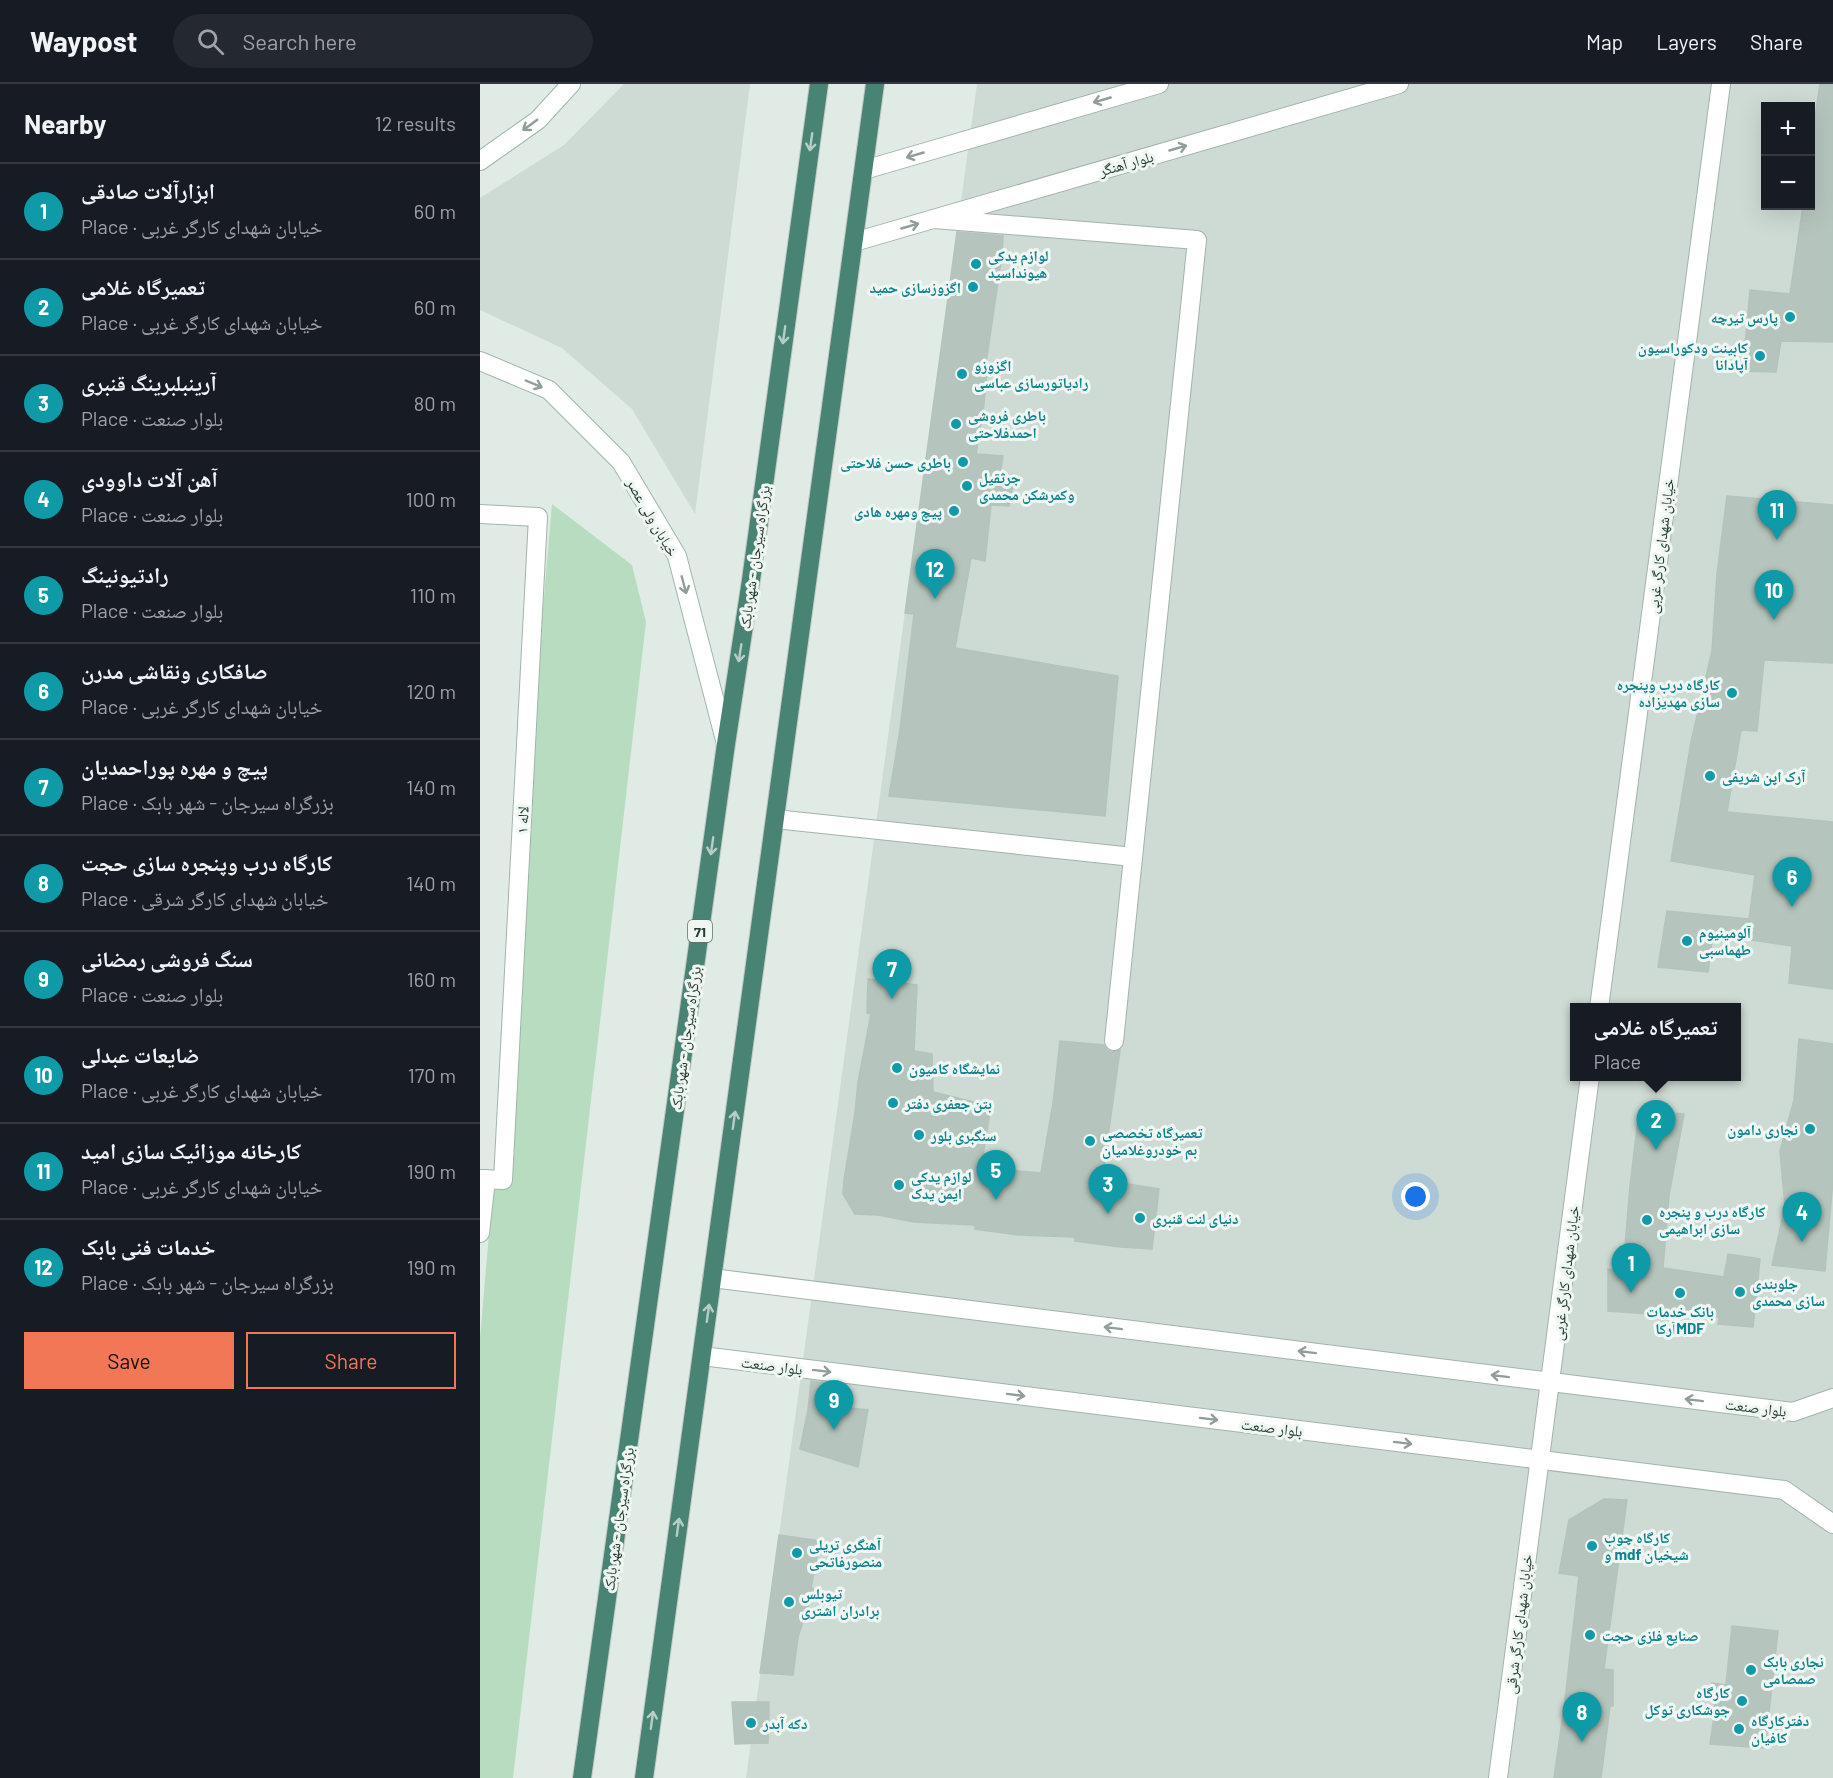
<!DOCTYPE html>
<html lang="en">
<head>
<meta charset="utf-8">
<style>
	body { margin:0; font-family:Barlow,"Noto Naskh Arabic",sans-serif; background:#242831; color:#f1f3f6 }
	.controls { position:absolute; right:18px; top:18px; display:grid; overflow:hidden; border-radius:0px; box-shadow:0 6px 24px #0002 }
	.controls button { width:54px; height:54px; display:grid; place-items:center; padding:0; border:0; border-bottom:2px solid #363941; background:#171b24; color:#f1f3f6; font:30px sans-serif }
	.you { position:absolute; left:936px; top:1113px; width:21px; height:21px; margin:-15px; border:4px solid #fff; border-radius:50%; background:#1a73e8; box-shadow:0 0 0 9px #1a73e833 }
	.badge { display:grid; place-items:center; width:39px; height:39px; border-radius:50%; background:#f17757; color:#fff; font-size:20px; font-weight:700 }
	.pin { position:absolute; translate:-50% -50px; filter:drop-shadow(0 2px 3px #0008) }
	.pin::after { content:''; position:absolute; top:32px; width:21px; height:18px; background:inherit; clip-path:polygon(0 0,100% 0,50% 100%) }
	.popup { position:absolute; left:1090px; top:919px; width:171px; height:78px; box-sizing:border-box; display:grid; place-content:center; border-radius:0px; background:#171b24; filter:drop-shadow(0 2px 4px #0005); font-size:20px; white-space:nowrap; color:#9ea1a6 }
	.popup b { font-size:22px; color:#f1f3f6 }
	.popup::after { content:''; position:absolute; left:50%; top:100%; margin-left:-12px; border:12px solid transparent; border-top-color:#171b24 }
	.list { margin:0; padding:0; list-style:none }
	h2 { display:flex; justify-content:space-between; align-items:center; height:78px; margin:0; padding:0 24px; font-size:26px }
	h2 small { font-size:20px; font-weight:400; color:#9ea1a6 }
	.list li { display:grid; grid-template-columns:39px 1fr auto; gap:18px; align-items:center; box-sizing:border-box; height:96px; padding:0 24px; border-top:2px solid #363941 }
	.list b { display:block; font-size:22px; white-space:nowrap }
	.list p { margin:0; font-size:20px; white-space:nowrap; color:#9ea1a6 }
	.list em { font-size:20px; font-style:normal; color:#9ea1a6 }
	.actions { display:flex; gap:12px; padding:18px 24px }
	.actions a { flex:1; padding:14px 0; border:2px solid #f17757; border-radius:0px; text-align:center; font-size:21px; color:#f17757 }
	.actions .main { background:#f17757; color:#111 }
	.icon { flex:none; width:33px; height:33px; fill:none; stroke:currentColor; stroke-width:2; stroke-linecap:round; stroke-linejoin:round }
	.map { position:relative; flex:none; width:1353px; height:1694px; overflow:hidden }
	header { display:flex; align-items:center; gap:36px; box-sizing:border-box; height:84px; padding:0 30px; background:#171b24; border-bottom:2px solid #363941 }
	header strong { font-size:28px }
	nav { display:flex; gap:33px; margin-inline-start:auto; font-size:21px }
	.search { width:420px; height:54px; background:#242831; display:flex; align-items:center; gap:15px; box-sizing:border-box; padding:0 21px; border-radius:33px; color:#9ea1a6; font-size:22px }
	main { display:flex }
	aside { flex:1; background:#171b24 }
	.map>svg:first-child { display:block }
	.built { fill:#cedad4; fill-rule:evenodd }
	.green { fill:#b8dcc0 }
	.building { fill:#b5c5be; stroke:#b2c4bc; stroke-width:1.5 }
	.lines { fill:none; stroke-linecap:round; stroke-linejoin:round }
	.minor-casing { stroke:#a3b3ac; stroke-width:20 }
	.tertiary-casing { stroke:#a3b3ac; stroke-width:20 }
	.secondary-casing { stroke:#9fb6ad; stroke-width:20 }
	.trunk-casing { stroke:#c1c8c6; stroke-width:20 }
	.minor { stroke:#fff; stroke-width:18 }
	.tertiary { stroke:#fff; stroke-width:18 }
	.secondary { stroke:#fff; stroke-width:18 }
	.trunk { stroke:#488373; stroke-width:18 }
	.oneway { stroke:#909d99 }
	.oneway2 { stroke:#b5cec6 }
	.culture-dot { fill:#0f9aa8; stroke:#f0f7f3; stroke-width:2 }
	.labels { text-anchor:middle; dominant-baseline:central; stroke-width:6; stroke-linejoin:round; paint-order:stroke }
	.shield { fill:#f0f7f3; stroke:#5f736d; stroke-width:1.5 }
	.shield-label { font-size:14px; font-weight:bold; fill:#213b33 }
	.street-label { font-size:15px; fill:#213b33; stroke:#f0f7f3 }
	.culture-label { font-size:15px; font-weight:bold; fill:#0d838f; stroke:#f0f7f3; text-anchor:start }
</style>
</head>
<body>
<header>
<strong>Waypost</strong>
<div class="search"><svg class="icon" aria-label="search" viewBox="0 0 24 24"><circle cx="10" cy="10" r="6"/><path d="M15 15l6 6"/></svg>Search here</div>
<nav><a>Map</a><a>Layers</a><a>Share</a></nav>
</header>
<main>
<aside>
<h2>Nearby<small>12 results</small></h2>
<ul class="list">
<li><span class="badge" style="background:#0f9aa8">1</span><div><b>ابزارآلات صادقی</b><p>Place · خیابان شهدای کارگر غربی</p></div><em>60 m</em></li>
<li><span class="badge" style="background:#0f9aa8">2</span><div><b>تعمیرگاه غلامی</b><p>Place · خیابان شهدای کارگر غربی</p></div><em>60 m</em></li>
<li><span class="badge" style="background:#0f9aa8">3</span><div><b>آرینبلبرینگ قنبری</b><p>Place · بلوار صنعت</p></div><em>80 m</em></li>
<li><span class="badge" style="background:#0f9aa8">4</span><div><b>آهن آلات داوودی</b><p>Place · بلوار صنعت</p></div><em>100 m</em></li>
<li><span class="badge" style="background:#0f9aa8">5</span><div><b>رادتیونینگ</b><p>Place · بلوار صنعت</p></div><em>110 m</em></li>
<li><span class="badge" style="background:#0f9aa8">6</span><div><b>صافکاری ونقاشی مدرن</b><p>Place · خیابان شهدای کارگر غربی</p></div><em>120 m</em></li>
<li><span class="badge" style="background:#0f9aa8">7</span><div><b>پیچ و مهره پوراحمدیان</b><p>Place · بزرگراه سیرجان - شهر بابک</p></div><em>140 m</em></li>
<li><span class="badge" style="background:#0f9aa8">8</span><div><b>کارگاه درب وپنجره سازی حجت</b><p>Place · خیابان شهدای کارگر شرقی</p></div><em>140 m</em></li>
<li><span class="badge" style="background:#0f9aa8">9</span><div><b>سنگ فروشی رمضانی</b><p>Place · بلوار صنعت</p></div><em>160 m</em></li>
<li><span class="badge" style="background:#0f9aa8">10</span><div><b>ضایعات عبدلی</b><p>Place · خیابان شهدای کارگر غربی</p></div><em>170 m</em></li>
<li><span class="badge" style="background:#0f9aa8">11</span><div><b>کارخانه موزائیک سازی امید</b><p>Place · خیابان شهدای کارگر غربی</p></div><em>190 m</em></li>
<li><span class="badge" style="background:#0f9aa8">12</span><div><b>خدمات فنی بابک</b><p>Place · بزرگراه سیرجان - شهر بابک</p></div><em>190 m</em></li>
</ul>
<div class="actions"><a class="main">Save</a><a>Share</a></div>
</aside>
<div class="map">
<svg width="1353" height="1694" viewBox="0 0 1353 1694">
	<rect width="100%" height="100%" fill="#e0ebe5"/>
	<g class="built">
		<path d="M144,0H270L215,430L152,325L82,264L0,226V114L84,61Z"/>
		<path d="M497,0H1353V1694H266ZM1286,22H1330V122H1286ZM1095,924H1257V992H1095Z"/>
	</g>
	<path class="green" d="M72,420L152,481L166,538L33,1694H0V1254Z"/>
	<g class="building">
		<path d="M1340,0H1353V258L1301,257L1296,288L1259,287L1266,252L1270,206L1310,210L1323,122H1330V67Z"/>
		<path d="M477,148L523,152L522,171L506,279H508L503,329L496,370L523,372L520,390L535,391L529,422L511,421L505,477L491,474L475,564L638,592L625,732L409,712L420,646L434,530L425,529Z"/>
		<path d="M1247,412L1353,421V579L1284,576L1277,647L1261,646L1247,728L1353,738V905L1309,899L1312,862L1233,850L1228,888L1178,883L1187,827L1269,835L1275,791L1191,777L1211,658L1232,567L1237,490Z"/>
		<path d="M388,895L437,901L434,967L452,970L453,1008L511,1022L502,1078L538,1087L561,1089L573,1019L580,957L624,961L627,966L632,968L640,966L622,1096L679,1105L672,1165L641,1163L595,1157V1153L538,1151L495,1145V1141L434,1138L398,1131L375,1130L363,1110L364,1096L375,1029L378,998L391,930L387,929Z"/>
		<path d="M1319,955L1353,960V1096L1345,1187L1292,1181L1305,1122L1300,1067L1314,1016Z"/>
		<path d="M1159,1027L1204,1030L1189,1111L1183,1184L1244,1193L1248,1170L1280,1175L1273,1243L1238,1240L1239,1233L1170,1227V1230L1128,1227V1185L1143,1187L1150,1102Z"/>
		<path d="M331,1297L355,1300L354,1322L388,1326L378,1383L320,1365L328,1326Z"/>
		<path d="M1124,1415L1147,1416L1124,1585L1133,1586V1622H1130L1121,1694H1074L1085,1616L1099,1492L1079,1489L1089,1436Z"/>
		<path d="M299,1451L340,1457L331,1504L334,1505L318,1553L313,1591L280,1589Z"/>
		<path d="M1252,1542L1298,1547L1285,1664L1230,1660L1235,1626L1232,1599L1246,1601Z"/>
		<path d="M252,1618H289L288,1659L255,1660Z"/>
	</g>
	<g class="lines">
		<defs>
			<g id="minor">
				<path d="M454,135L717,156L634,957"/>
				<path d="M0,430L58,433L23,1096L0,1095"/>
				<path d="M295,735L653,773"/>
				<path d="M1119,924L1241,0"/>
				<path d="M0,1149L6,1095"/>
				<path d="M1018,1694L1110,992"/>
			</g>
			<g id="tertiary">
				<path d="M384,86L679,0"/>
				<path d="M374,158L919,0"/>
				<path d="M232,1194L1313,1328L1353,1314"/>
				<path d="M222,1272L1304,1406L1353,1440"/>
			</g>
			<g id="secondary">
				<path d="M0,77L58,36L91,0"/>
				<path d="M0,277L69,306L141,378L197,472L246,660"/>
			</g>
			<g id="trunk">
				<path d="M102,1694L246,660L271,496L339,0"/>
				<path d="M164,1694L395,0"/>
			</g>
		</defs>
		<use href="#minor" class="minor-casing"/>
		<use href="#tertiary" class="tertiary-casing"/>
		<use href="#secondary" class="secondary-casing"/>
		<use href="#trunk" class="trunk-casing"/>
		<use href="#minor" class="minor"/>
		<use href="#tertiary" class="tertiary"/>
		<use href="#secondary" class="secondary"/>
		<use href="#trunk" class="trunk"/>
	</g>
	<defs><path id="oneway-shaft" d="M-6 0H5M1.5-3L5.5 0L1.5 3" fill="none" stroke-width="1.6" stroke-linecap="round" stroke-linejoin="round" transform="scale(1.5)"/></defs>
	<g class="oneway">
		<use href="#oneway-shaft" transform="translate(622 16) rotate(164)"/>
		<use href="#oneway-shaft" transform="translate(50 41) rotate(144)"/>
		<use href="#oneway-shaft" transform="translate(698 64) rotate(-16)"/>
		<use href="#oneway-shaft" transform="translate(435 71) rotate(164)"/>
		<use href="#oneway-shaft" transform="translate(430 142) rotate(-16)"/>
		<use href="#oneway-shaft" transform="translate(54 300) rotate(23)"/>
		<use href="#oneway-shaft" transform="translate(204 501) rotate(75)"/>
		<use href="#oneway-shaft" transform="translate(633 1244) rotate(-173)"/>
		<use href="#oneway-shaft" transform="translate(827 1268) rotate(-173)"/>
		<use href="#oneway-shaft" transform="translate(342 1287) rotate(7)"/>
		<use href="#oneway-shaft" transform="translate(1020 1292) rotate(-173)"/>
		<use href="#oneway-shaft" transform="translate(536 1311) rotate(7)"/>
		<use href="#oneway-shaft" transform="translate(1214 1316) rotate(-173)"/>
		<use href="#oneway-shaft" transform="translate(729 1335) rotate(7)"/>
		<use href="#oneway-shaft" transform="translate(923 1359) rotate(7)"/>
	</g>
	<g class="oneway2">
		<use href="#oneway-shaft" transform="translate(331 58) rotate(98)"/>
		<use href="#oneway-shaft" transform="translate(304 251) rotate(98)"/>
		<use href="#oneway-shaft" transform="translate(260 569) rotate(99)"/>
		<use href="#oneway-shaft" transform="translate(232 762) rotate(98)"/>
		<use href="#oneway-shaft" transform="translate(254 1036) rotate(-82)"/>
		<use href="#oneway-shaft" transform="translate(228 1229) rotate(-82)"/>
		<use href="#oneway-shaft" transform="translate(198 1443) rotate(-82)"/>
		<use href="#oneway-shaft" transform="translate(172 1636) rotate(-82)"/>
	</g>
	<g class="culture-dot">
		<circle cx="496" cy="180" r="6"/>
		<circle cx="493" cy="203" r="6"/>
		<circle cx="1310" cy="233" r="6"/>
		<circle cx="1280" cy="272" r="6"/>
		<circle cx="482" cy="290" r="6"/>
		<circle cx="476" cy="340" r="6"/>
		<circle cx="483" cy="378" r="6"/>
		<circle cx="487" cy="402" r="6"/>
		<circle cx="474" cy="427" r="6"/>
		<circle cx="1252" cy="609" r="6"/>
		<circle cx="1230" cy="692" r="6"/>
		<circle cx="1207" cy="857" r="6"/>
		<circle cx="417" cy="984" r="6"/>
		<circle cx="413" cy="1019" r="6"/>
		<circle cx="1330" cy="1045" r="6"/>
		<circle cx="439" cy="1051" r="6"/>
		<circle cx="610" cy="1057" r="6"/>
		<circle cx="419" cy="1101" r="6"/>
		<circle cx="660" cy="1134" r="6"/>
		<circle cx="1167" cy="1136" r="6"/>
		<circle cx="1260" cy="1208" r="6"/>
		<circle cx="1200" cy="1209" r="6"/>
		<circle cx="1112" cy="1462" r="6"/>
		<circle cx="317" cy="1469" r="6"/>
		<circle cx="309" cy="1518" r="6"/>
		<circle cx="1110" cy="1551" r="6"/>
		<circle cx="1271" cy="1586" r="6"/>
		<circle cx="1262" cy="1617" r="6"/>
		<circle cx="271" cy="1639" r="6"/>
		<circle cx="1259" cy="1645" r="6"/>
	</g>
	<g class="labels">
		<rect class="shield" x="208" y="836" width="24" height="22" rx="4.5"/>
		<g class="shield-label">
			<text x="220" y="847">71</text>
		</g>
		<g class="street-label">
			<text transform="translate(646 79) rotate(-16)">بلوار آهنگر</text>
			<text transform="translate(173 433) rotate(60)">خیابان ولی عصر</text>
			<text transform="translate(1180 462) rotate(-83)">خیابان شهدای کارگر غربی</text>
			<text transform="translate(274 473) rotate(-82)">بزرگراه سیرجان - شهر بابک</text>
			<text transform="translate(42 736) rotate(-87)">لاله ۱</text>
			<text transform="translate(205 954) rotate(-82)">بزرگراه سیرجان - شهر بابک</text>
			<text transform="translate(1085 1189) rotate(-83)">خیابان شهدای کارگر غربی</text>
			<text transform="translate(292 1281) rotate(7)">بلوار صنعت</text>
			<text transform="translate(1276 1323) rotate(7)">بلوار صنعت</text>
			<text transform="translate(792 1343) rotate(7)">بلوار صنعت</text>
			<text transform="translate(138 1435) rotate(-82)">بزرگراه سیرجان - شهر بابک</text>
			<text transform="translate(1038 1540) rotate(-83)">خیابان شهدای کارگر شرقی</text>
		</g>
		<g class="culture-label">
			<text x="508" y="171">لوازم یدکی<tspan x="508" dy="17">هیونداسید</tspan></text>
			<text x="481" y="203" text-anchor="end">اگزوزسازی حمید</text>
			<text x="1298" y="233" text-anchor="end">پارس تیرچه</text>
			<text x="1268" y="263" text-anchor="end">کابینت ودکوراسیون<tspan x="1268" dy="17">آپادانا</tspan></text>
			<text x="494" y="281">اگزوزو<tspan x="494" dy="17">رادیاتورسازی عباسی</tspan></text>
			<text x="488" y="331">باطری فروشی<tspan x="488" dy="17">احمدفلاحتی</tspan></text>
			<text x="471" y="378" text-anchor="end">باطری حسن فلاحتی</text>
			<text x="499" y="393">جرثقیل<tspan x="499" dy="17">وکمرشکن محمدی</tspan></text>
			<text x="462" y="427" text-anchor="end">پیچ ومهره هادی</text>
			<text x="1240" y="600" text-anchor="end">کارگاه درب وپنجره<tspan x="1240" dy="17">سازی مهدیزاده</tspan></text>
			<text x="1242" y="692">آرک اپن شریفی</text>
			<text x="1219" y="848">آلومینیوم<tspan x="1219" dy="17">طهماسبی</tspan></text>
			<text x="429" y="984">نمایشگاه کامیون</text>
			<text x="425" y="1019">بتن جعفری دفتر</text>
			<text x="1318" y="1045" text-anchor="end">نجاری دامون</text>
			<text x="622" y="1048">تعمیرگاه تخصصی<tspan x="622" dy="17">بم خودروغلامیان</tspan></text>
			<text x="451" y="1051">سنگبری بلور</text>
			<text x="431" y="1092">لوازم یدکی<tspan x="431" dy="17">ایمن یدک</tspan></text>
			<text x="1179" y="1127">کارگاه درب و پنجره<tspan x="1179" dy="17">سازی ابراهیمی</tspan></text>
			<text x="672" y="1134">دنیای لنت قنبری</text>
			<text x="1272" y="1199">جلوبندی<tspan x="1272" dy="17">سازی محمدی</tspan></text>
			<text x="1200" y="1227" text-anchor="middle">بانک خدمات<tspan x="1200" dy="17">آرکاMDF</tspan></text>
			<text x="1124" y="1453">کارگاه چوب<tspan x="1124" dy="17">و mdf شیخیان</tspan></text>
			<text x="329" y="1460">آهنگری تریلی<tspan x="329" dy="17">منصورفاتحی</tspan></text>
			<text x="321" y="1509">تیوبلس<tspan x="321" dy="17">برادران اشتری</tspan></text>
			<text x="1122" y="1551">صنایع فلزی حجت</text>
			<text x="1283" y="1577">نجاری بابک<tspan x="1283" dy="17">صمصامی</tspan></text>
			<text x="1250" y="1608" text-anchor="end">کارگاه<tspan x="1250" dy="17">جوشکاری توکل</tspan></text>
			<text x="1271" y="1636">دفترکارگاه<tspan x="1271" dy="17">کافیان</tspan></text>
			<text x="283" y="1639">دکه آبدر</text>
		</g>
	</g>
</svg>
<div class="controls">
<button>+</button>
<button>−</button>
</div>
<div class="you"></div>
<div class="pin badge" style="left:1151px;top:1209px;background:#0f9aa8">1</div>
<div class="pin badge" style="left:1176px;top:1066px;background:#0f9aa8">2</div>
<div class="popup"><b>تعمیرگاه غلامی</b>Place</div>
<div class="pin badge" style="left:628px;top:1130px;background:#0f9aa8">3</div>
<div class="pin badge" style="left:1322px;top:1158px;background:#0f9aa8">4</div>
<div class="pin badge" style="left:516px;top:1116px;background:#0f9aa8">5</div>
<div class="pin badge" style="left:1312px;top:823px;background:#0f9aa8">6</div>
<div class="pin badge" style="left:412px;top:915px;background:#0f9aa8">7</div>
<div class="pin badge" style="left:1102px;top:1658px;background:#0f9aa8">8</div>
<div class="pin badge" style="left:354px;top:1346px;background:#0f9aa8">9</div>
<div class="pin badge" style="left:1294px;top:536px;background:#0f9aa8">10</div>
<div class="pin badge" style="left:1297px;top:456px;background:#0f9aa8">11</div>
<div class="pin badge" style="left:455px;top:515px;background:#0f9aa8">12</div>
</div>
</main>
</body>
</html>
